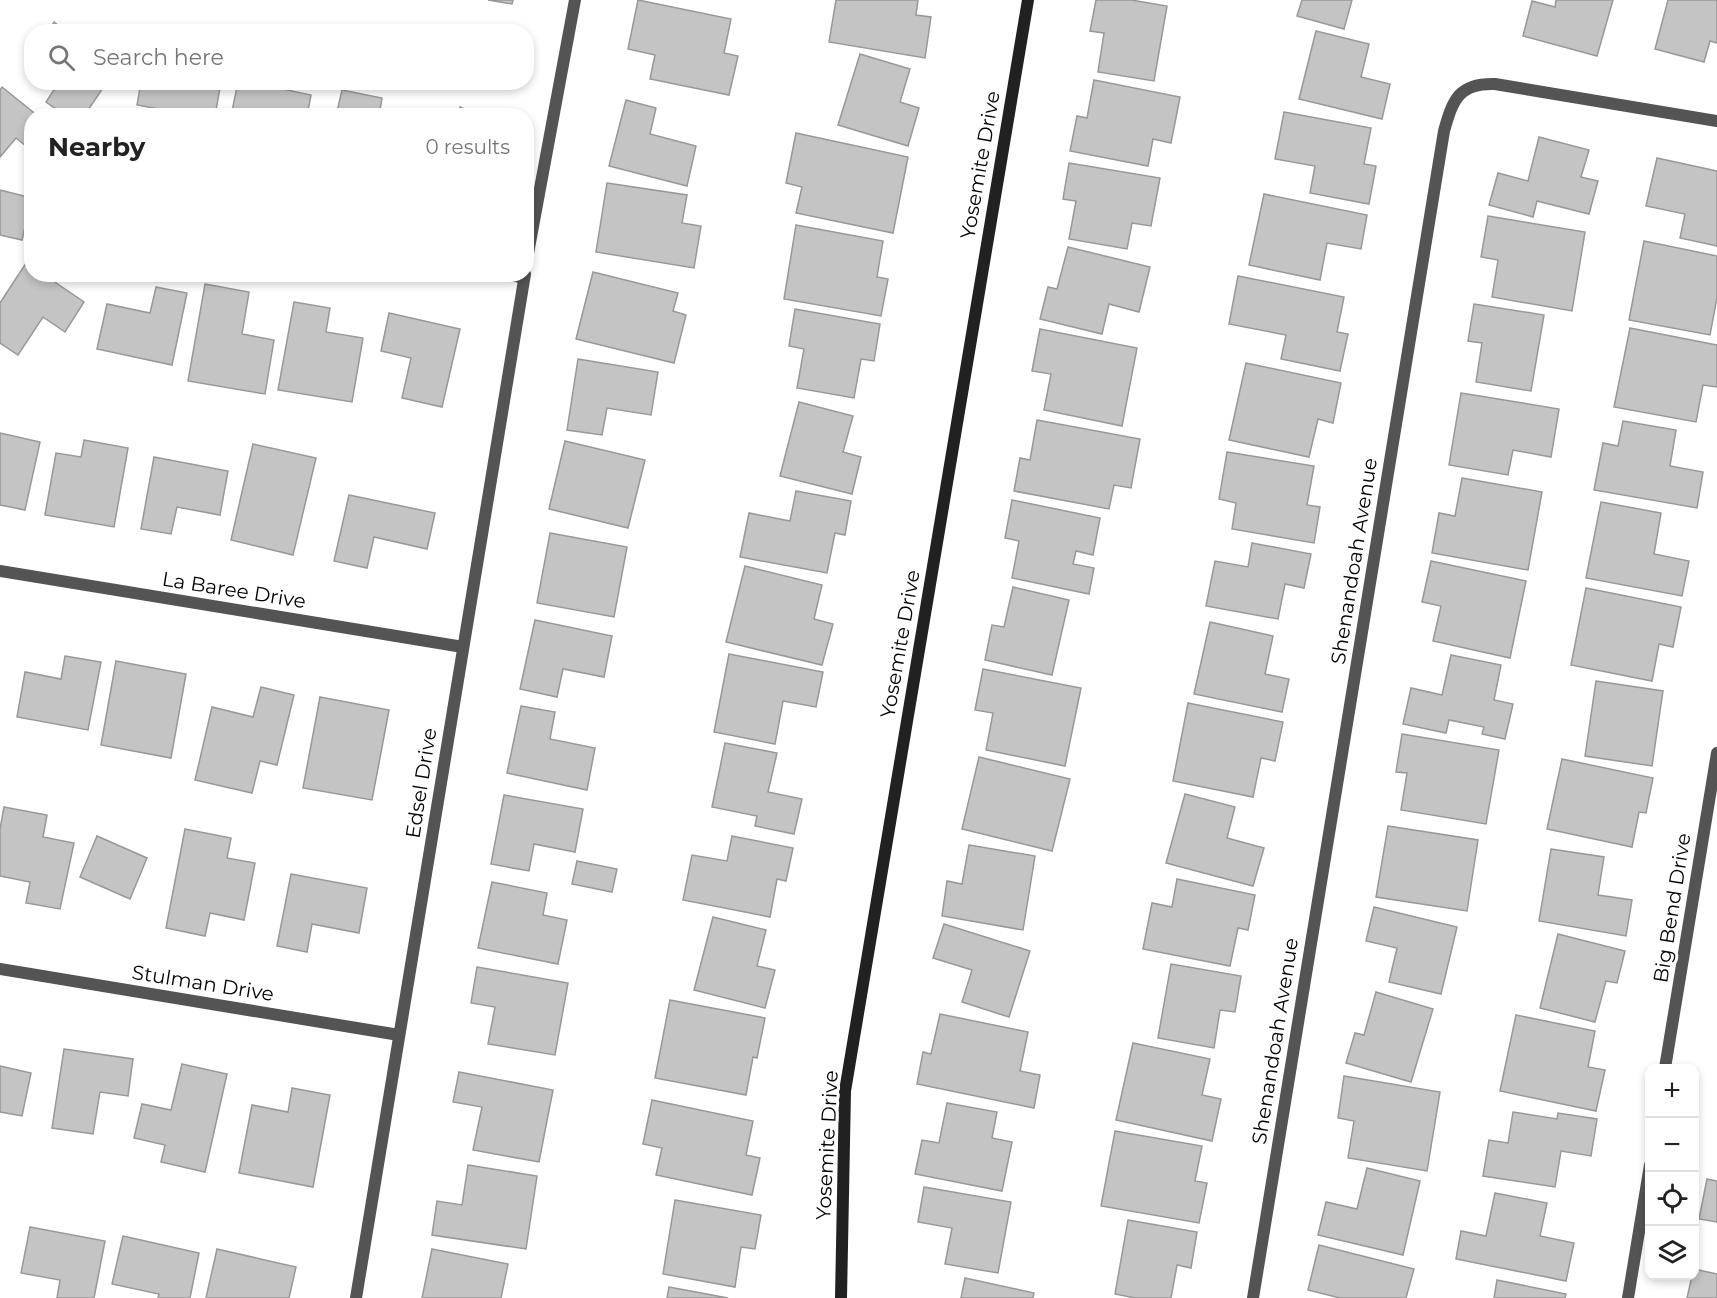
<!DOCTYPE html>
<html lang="en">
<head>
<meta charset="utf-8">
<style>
	body { margin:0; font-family:Montserrat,sans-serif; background:#f2f2f2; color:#222 }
	.controls { position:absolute; right:18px; bottom:18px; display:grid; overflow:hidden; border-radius:12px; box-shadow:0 3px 9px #0003 }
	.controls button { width:54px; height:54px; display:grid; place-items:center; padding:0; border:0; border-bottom:2px solid #e0e0e0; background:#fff; color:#222; font:30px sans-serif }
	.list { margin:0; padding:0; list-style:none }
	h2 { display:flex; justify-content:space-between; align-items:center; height:78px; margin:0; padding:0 24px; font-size:26px }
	h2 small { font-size:20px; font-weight:400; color:#767676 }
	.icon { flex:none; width:33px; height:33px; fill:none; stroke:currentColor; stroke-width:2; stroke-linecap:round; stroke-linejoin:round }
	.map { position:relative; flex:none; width:1717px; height:1298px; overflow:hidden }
	.search { position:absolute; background:#fff; box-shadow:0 3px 9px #0003; left:24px; top:24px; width:510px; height:66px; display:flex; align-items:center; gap:15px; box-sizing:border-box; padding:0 21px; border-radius:24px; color:#767676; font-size:22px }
	.panel { position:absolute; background:#fff; box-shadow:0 3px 9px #0003; left:24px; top:108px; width:510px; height:174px; border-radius:24px }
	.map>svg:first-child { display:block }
	.building { fill:#c4c4c4; stroke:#989898; stroke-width:1.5 }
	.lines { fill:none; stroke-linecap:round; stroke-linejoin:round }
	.street { stroke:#545454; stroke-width:12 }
	.secondary { stroke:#212121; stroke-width:12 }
	.labels { text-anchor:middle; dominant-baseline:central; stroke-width:6; stroke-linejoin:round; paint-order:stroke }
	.street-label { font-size:20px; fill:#000; stroke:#fff }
</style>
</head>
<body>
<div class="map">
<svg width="1717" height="1298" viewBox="0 0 1717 1298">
	<rect width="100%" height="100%" fill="#fff"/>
	<g class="building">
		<path d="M488,0H513L512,4Z"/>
		<path d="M638,0L731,19L724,53L738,56L729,95L650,79L655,55L628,49Z"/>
		<path d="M836,0H918L916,15L931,17L925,58L829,42Z"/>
		<path d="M1096,0H1131L1167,6L1154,81L1098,72L1104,33L1090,31Z"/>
		<path d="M1302,0H1352L1344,29L1297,16Z"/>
		<path d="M1556,0H1613L1597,56L1523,36L1532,1L1555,7Z"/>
		<path d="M1668,0H1717V43L1710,41L1704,62L1655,49Z"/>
		<path d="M54,22L67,32H48Z"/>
		<path d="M1316,31L1369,44L1361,77L1390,84L1382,119L1299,99Z"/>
		<path d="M860,54L910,69L900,102L919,108L908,146L838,125Z"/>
		<path d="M1094,80L1180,97L1171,143L1153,139L1148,166L1070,151L1077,116L1087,118Z"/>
		<path d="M59,82H107L84,116H66L46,102Z"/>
		<path d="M141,82H221L215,116H174L175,112L137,105Z"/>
		<path d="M238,82H249L311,95L307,116H231Z"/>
		<path d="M2,87L38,116H32V151L16,138L0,157V90Z"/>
		<path d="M342,90L382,98L379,116H336Z"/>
		<path d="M626,100L656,108L650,134L696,146L687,186L609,166Z"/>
		<path d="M460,107L479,116H456Z"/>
		<path d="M1284,112L1371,128L1364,164L1376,166L1369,204L1310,193L1315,166L1275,159Z"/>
		<path d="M796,133L908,157L893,233L796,213L802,187L786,183Z"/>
		<path d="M1539,137L1589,150L1581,177L1598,181L1589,214L1537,201L1533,217L1489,205L1498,173L1528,181Z"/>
		<path d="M1657,158L1717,171V246L1680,238L1685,214L1646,206Z"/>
		<path d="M1069,163L1160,178L1151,226L1132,223L1127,249L1069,239L1076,201L1063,199Z"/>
		<path d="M607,183L687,195L682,223L701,226L694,268L596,252Z"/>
		<path d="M0,190L32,198L22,240L0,235Z"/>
		<path d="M1264,194L1367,215L1361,249L1327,243L1320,280L1249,265Z"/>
		<path d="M1488,216L1585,232L1572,311L1492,297L1498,260L1481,257Z"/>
		<path d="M796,225L883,241L877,277L888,279L881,316L784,299Z"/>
		<path d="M1644,241L1717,256V298L1710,335L1629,320Z"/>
		<path d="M1068,247L1150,267L1139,312L1109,304L1102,334L1040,319L1048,287L1057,289Z"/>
		<path d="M26,263L32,267V274H43L84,302L65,332L43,317L18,355L0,343V303Z"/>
		<path d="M593,272L678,293L673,311L686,315L674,363L576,339Z"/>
		<path d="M1238,276L1344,297L1337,332L1348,334L1340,371L1281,359L1286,335L1229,324Z"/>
		<path d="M205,284L249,292L242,334L274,340L265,394L188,381Z"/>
		<path d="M156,287L187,293L172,365L97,349L107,304L150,313Z"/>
		<path d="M294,302L330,308L326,332L363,338L352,402L278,390Z"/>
		<path d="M1474,304L1544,315L1531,391L1476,382L1482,343L1468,341Z"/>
		<path d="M795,309L880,324L874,361L861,359L854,398L797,388L804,349L789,346Z"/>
		<path d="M389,313L460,329L442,407L402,398L411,358L381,351Z"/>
		<path d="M1630,328L1717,345V387L1703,385L1696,422L1614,407Z"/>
		<path d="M1040,329L1137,348L1122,426L1044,410L1051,374L1032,371Z"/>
		<path d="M578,359L658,372L651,415L607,408L602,435L567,430Z"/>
		<path d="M1246,363L1341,383L1333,423L1318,419L1309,457L1229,440Z"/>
		<path d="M1461,393L1559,409L1551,457L1513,450L1508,475L1449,465Z"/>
		<path d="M799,402L853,416L843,452L861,457L852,494L780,476Z"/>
		<path d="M1037,420L1140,439L1131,488L1114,485L1109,509L1014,491L1020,458L1030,460Z"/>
		<path d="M1623,421L1676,430L1670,466L1703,472L1697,508L1594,490L1603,443L1618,446Z"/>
		<path d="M0,433L40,442L25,510L0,505Z"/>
		<path d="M84,440L128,448L114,527L45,515L56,453L81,457Z"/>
		<path d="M565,441L645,460L628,528L549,509Z"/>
		<path d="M253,444L316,458L293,555L231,540Z"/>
		<path d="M1227,452L1314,466L1307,505L1320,507L1314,543L1232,529L1236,503L1219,499Z"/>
		<path d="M154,457L228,471L220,515L177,507L171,534L141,529Z"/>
		<path d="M1462,478L1542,492L1528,570L1432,553L1439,513L1455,516Z"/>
		<path d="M796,491L851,501L845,535L835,533L827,573L740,557L749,513L790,521Z"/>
		<path d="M349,495L435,513L427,549L374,537L367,568L334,561Z"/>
		<path d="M1012,500L1100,518L1093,555L1076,551L1073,564L1094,568L1089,594L1012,578L1019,541L1005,538Z"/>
		<path d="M1601,502L1661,513L1654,554L1689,561L1682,596L1586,578Z"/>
		<path d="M550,533L627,547L614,617L537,603Z"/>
		<path d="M1252,543L1311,554L1304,588L1285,584L1278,619L1206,606L1215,561L1248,567Z"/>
		<path d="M1431,561L1526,581L1510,658L1433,641L1441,606L1422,602Z"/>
		<path d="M745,566L822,585L814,619L833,624L822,665L726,642Z"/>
		<path d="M1013,587L1069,600L1052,675L985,660L992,625L1004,627Z"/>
		<path d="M1586,588L1681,607L1673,647L1659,644L1652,681L1571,665Z"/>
		<path d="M535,620L612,636L604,677L563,669L557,697L520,689Z"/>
		<path d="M1210,622L1273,636L1265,674L1289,679L1282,712L1194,694Z"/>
		<path d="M729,654L823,672L816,707L783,701L775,744L714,732Z"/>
		<path d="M1451,655L1501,665L1494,700L1513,704L1505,739L1482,734L1484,727L1449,720L1446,733L1403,724L1411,688L1442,695Z"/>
		<path d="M65,656L101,662L88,730L17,717L25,672L61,679Z"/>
		<path d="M116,661L186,674L171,758L101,745Z"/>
		<path d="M983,669L1081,688L1065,766L986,750L993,713L975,710Z"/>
		<path d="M1596,681L1663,691L1652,766L1585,756Z"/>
		<path d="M261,687L294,695L277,765L260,761L252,793L195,780L212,707L253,717Z"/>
		<path d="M320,697L389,710L372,800L303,788Z"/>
		<path d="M1188,703L1283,722L1275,761L1261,758L1253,797L1173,781Z"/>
		<path d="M521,706L555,712L550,739L595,748L587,790L507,773Z"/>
		<path d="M1402,734L1499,750L1486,824L1401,810L1407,773L1396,772Z"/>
		<path d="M725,743L777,753L768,792L802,799L794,834L755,826L757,816L712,807Z"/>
		<path d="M979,757L1070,779L1052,851L962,829Z"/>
		<path d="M1562,759L1653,778L1646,813L1639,812L1632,847L1547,829Z"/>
		<path d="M1185,794L1235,807L1227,838L1264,848L1253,886L1166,863Z"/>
		<path d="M504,795L583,809L575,852L534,844L529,871L491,864Z"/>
		<path d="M4,807L47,815L43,837L74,843L60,909L26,903L30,882L0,876V829Z"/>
		<path d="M1388,826L1478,840L1467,911L1376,897Z"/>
		<path d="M185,829L231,838L227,858L255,863L244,920L210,913L205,936L166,928Z"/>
		<path d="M97,836L147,858L130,899L80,877Z"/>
		<path d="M732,836L793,848L786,881L777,879L770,917L683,900L692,855L727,861Z"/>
		<path d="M969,845L1035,856L1023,930L942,916L947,881L962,884Z"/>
		<path d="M1551,849L1604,857L1598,895L1632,900L1626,936L1539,921Z"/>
		<path d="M577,861L617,869L612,892L572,884Z"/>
		<path d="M291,874L367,888L359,933L312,924L307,952L277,946Z"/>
		<path d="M1177,879L1255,895L1248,930L1238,928L1230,966L1143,949L1152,903L1172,907Z"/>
		<path d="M492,882L547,893L543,915L567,920L558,964L478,948Z"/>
		<path d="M1374,907L1457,927L1441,994L1389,982L1397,948L1366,941Z"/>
		<path d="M713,917L766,930L757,966L775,970L765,1008L694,990Z"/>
		<path d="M944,924L1030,951L1009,1017L962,1002L972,970L933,958Z"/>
		<path d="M1558,934L1625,951L1617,983L1606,981L1595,1022L1540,1008Z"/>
		<path d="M1171,964L1241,976L1235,1012L1220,1010L1214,1048L1158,1038Z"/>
		<path d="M477,967L568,983L555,1055L488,1044L495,1007L471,1003Z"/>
		<path d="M1376,992L1433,1009L1411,1082L1346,1063L1355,1033L1364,1035Z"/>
		<path d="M670,1000L765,1018L757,1058L753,1057L746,1095L655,1078Z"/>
		<path d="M940,1014L1028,1032L1020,1071L1040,1075L1034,1108L917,1084L923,1052L931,1054Z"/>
		<path d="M1516,1015L1595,1031L1588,1067L1605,1070L1596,1111L1500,1091Z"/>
		<path d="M1133,1043L1210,1059L1202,1095L1221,1099L1212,1141L1116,1120Z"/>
		<path d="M64,1049L133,1059L128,1096L100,1092L93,1134L52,1128Z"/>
		<path d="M182,1064L227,1074L205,1172L161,1162L165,1145L134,1138L142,1104L171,1110Z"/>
		<path d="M0,1066L31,1073L22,1116L0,1112Z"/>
		<path d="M459,1072L553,1090L539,1162L473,1150L482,1107L453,1102Z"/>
		<path d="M1344,1076L1440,1092L1427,1171L1348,1158L1354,1121L1338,1118Z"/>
		<path d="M292,1088L330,1095L313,1187L239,1173L252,1105L288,1112Z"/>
		<path d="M652,1100L753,1121L746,1155L760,1158L752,1195L656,1175L662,1148L643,1144Z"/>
		<path d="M947,1103L997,1112L992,1138L1012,1142L1002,1191L915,1174L922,1140L939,1143Z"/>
		<path d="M1513,1112L1557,1119L1558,1113L1597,1119L1591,1156L1561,1151L1555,1187L1483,1176L1489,1140L1508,1143Z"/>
		<path d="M1115,1131L1202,1146L1195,1181L1207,1183L1199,1223L1101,1206Z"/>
		<path d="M468,1165L537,1176L526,1249L432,1235L437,1201L462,1205Z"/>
		<path d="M1367,1168L1420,1181L1403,1255L1318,1235L1326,1202L1357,1209Z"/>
		<path d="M1707,1179L1717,1181V1222L1699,1219Z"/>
		<path d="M924,1187L1011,1202L998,1273L945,1264L952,1228L918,1222Z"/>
		<path d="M1495,1193L1547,1203L1540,1236L1574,1243L1566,1281L1456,1259L1461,1231L1486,1236Z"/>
		<path d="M675,1200L761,1215L755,1249L741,1247L735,1287L663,1274Z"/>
		<path d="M1128,1220L1197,1232L1191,1268L1177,1265L1171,1298H1135L1115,1294Z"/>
		<path d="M30,1227L105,1241L94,1298H57L60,1280L21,1273Z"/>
		<path d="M123,1236L199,1253L190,1298H158L159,1294L112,1284Z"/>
		<path d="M1319,1245L1414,1269L1406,1298H1340L1308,1290Z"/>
		<path d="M217,1249L296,1267L289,1298H206Z"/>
		<path d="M432,1249L508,1264L501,1298H422Z"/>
		<path d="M1694,1269L1717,1274V1298H1687L1692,1276H1694Z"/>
		<path d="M965,1278L1034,1293L1033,1298H961Z"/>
		<path d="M1497,1280L1566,1294L1565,1298H1494Z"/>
		<path d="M669,1287L728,1298H667Z"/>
	</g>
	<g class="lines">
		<g class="street">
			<path d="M526,264L575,0"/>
			<path d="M507,274L524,278"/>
			<path d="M0,571L463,647"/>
			<path d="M0,969L399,1035"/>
			<path d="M1665,1068L1717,753"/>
			<path d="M356,1298L525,274"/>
			<path d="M1253,1298L1444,131C1453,99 1459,83 1495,84L1717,121"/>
			<path d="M1628,1298L1650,1165"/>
		</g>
		<path class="secondary" d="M841,1298L845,1091L1028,0"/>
	</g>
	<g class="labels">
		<g class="street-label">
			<text transform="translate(980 165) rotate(-80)">Yosemite Drive</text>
			<text transform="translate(1354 561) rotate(-81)">Shenandoah Avenue</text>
			<text transform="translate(234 590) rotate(9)">La Baree Drive</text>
			<text transform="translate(900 644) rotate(-80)">Yosemite Drive</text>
			<text transform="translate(421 783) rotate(-81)">Edsel Drive</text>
			<text transform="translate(1672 908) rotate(-81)">Big Bend Drive</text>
			<text transform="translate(203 983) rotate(9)">Stulman Drive</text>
			<text transform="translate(1275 1041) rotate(-81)">Shenandoah Avenue</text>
			<text transform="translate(827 1145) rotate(-87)">Yosemite Drive</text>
		</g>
	</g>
</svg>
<div class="controls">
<button>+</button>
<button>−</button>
<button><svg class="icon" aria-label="locate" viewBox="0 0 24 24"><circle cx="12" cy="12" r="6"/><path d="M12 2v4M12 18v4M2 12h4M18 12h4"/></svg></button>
<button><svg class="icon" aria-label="layers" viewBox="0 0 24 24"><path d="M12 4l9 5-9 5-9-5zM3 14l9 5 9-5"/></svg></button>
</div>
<div class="search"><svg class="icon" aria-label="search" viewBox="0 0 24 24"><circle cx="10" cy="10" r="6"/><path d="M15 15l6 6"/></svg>Search here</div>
<section class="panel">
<h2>Nearby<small>0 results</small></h2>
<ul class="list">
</ul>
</section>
</div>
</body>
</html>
